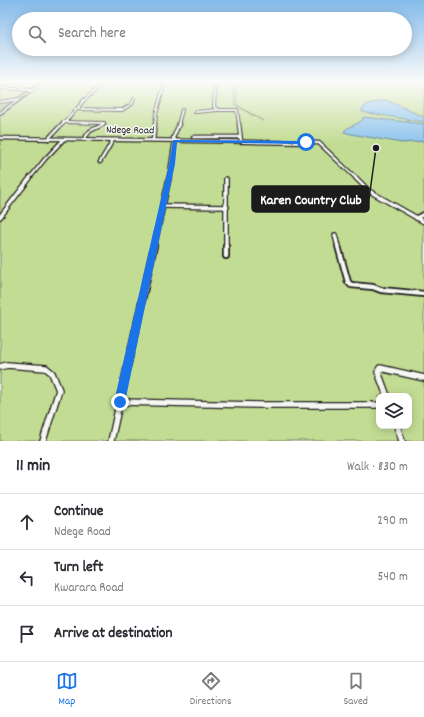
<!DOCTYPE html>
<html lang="en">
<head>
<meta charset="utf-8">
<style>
	body { margin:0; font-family:Dekko,sans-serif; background:#f7f7f7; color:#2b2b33 }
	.controls { position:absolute; right:12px; bottom:12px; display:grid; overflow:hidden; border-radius:8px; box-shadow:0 2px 10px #0003 }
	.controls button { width:36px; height:36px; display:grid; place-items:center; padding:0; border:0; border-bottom:1px solid #e1e1e2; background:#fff; color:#2b2b33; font:20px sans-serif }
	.stop { position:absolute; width:12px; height:12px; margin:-9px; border:3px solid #1a73e8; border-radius:50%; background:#fff }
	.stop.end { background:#1a73e8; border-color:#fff; box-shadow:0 1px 4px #0008 }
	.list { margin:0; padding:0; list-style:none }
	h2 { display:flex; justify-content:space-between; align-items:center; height:52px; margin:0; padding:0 16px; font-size:17px }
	h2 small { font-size:13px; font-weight:400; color:#7c7c81 }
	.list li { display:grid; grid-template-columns:26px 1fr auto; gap:12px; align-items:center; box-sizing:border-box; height:56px; padding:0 16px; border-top:1px solid #e1e1e2 }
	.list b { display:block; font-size:15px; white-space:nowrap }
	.list p { margin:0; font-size:13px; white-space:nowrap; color:#7c7c81 }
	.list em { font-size:13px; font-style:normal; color:#7c7c81 }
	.icon { flex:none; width:22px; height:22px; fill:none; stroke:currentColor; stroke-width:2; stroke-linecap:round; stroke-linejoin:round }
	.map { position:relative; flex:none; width:424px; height:441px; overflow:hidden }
	.search { position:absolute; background:#fff; box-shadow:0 2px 10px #0003; left:12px; right:12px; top:12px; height:44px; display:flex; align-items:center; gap:10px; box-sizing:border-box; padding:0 14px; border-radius:22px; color:#7c7c81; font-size:15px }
	.sheet { height:220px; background:#fff }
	nav { display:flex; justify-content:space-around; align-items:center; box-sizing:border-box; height:56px; border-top:1px solid #e1e1e2; background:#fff; font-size:11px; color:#7c7c81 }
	nav a { display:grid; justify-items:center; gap:2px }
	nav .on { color:#1a73e8 }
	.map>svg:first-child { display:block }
	.green { fill:#c2dc93; stroke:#6f7c58; fill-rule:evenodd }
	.water { fill:#8fc5ed; stroke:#618199 }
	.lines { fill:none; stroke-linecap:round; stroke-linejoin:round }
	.minor-far4-casing { stroke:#1c1c1c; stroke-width:4 }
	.minor-far3-casing { stroke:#1c1c1c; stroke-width:5 }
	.minor-far2-casing { stroke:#1c1c1c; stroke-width:6 }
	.minor-far1-casing { stroke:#1c1c1c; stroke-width:8 }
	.minor-casing { stroke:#1c1c1c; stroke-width:8 }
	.minor-far4 { stroke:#f6f6f2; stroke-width:2 }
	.minor-far3 { stroke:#f6f6f2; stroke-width:2.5 }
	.minor-far2 { stroke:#f6f6f2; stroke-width:3.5 }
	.minor-far1 { stroke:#f6f6f2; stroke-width:4.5 }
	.minor { stroke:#f6f6f2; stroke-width:5.5 }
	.route { fill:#1a73e8 }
	.labels { text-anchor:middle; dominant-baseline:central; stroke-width:3; stroke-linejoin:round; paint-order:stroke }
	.far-street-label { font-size:11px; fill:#1c1c1c; stroke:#f6f6f2 }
	.leader { fill:none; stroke:#1c1c1c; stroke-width:1.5 }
	.callout-dot { fill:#1c1c1c; stroke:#f6f6f2; stroke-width:1.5 }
	.callout { fill:#1c1c1c; stroke:#1c1c1c; stroke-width:1.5 }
	.callout-label { font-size:14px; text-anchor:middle; font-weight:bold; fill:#fff }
</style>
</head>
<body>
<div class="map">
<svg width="424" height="441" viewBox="0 0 424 441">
	<rect width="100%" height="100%" fill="#f6f6f2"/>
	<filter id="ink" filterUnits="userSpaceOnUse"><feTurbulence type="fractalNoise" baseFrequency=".025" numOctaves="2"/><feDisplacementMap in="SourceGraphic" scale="8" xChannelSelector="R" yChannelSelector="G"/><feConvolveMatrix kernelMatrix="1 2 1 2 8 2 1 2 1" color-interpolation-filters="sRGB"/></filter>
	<g filter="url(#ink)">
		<g class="green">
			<path d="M0,82H40L0,109Z"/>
			<path d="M47,82H233L235,105L263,121L237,105L235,82H424V441H0V116ZM379,396H409V426H379Z"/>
		</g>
		<g class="water">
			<path d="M386,100L424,117V122L362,112V109L368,104Z"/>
			<path d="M363,117L424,124V141L402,143L351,134L344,132L346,129L362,121Z"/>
		</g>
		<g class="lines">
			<defs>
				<g id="minor-far4">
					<path d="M105,82L83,101L77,109L122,110L132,104L134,99"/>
					<path d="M218,82L215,88L214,107L219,110H237L239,125"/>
					<path d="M0,88L32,90"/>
					<path d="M0,102L19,99"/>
					<path d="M195,112L217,110"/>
					<path d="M0,113L44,82"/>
					<path d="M63,122L104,123"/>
					<path d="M62,125L77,109"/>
					<path d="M102,125L104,124"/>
					<path d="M155,125L156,114L165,82"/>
					<path d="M178,125L182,110"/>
				</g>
				<g id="minor-far3">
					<path d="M239,124L241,141"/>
					<path d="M193,137H240"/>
					<path d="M0,138L319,143L357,179"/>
					<path d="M48,139L62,124"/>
					<path d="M84,139L90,131L104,124"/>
					<path d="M153,140L155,124"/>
					<path d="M100,162L113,140"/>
					<path d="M29,179L45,159L64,139"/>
					<path d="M169,179L175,140L173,138L179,124"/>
				</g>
				<g id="minor-far2">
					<path d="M356,178L369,191L424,222"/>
					<path d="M226,179V247"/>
					<path d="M162,206L227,207"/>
					<path d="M0,217L30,178"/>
					<path d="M416,218L424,214"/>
					<path d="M335,235L338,247"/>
					<path d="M154,247L169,178"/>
				</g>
				<g id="minor-far1">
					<path d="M226,246V256"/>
					<path d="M338,246L348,282L351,285L373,287L381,290L424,294"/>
					<path d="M135,333L154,246"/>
				</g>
				<g id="minor">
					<path d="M0,367L7,365L46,368L52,373L59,390L43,441"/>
					<path d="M387,396L378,372L380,368L424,378"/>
					<path d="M120,402L258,405H376"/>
					<path d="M397,426L402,441"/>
					<path d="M111,441L135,332"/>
				</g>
			</defs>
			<use href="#minor-far4" class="minor-far4-casing"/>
			<use href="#minor-far3" class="minor-far3-casing"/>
			<use href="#minor-far2" class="minor-far2-casing"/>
			<use href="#minor-far1" class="minor-far1-casing"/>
			<use href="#minor" class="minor-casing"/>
			<use href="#minor-far4" class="minor-far4"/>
			<use href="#minor-far3" class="minor-far3"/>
			<use href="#minor-far2" class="minor-far2"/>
			<use href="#minor-far1" class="minor-far1"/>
			<use href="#minor" class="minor"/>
		</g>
	</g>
	<linearGradient id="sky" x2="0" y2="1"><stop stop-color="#84bbea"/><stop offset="0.57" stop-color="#fbfbf9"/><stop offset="1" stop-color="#fbfbf9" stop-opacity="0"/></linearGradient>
	<rect width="424" height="143" fill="url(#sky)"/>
	<path class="route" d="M173,140L306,141L308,142L306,144L177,142L175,164L125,402L123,406L120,407L116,406L114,402L169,164Z"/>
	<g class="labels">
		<g class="far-street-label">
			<text transform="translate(130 131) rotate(1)">Ndege Road</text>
		</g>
	</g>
	<path class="leader" d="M376 148L369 199"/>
	<circle class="callout-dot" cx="376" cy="148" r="4"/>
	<rect class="callout" x="252" y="186" width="117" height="26" rx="4"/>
	<g class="callout-label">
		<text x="311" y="204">Karen Country Club</text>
	</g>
</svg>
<div class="controls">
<button><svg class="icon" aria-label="layers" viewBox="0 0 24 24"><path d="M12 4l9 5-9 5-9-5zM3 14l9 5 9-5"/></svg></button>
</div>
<div class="stop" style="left:306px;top:142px"></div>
<div class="stop end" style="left:120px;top:402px"></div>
<div class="search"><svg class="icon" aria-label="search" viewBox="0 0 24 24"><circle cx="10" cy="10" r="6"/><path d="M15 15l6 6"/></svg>Search here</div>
</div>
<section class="sheet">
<h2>11 min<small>Walk · 830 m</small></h2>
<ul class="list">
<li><svg class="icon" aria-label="ahead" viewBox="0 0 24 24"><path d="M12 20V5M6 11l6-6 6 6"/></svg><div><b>Continue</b><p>Ndege Road</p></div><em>290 m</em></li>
<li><svg class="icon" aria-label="left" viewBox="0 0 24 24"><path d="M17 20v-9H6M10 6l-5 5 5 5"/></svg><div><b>Turn left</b><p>Kwarara Road</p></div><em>540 m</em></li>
<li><svg class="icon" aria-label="arrive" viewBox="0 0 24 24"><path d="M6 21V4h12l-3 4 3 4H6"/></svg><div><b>Arrive at destination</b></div></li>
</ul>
</section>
<nav>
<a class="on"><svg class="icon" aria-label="map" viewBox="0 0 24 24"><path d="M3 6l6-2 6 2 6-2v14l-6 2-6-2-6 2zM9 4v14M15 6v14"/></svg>Map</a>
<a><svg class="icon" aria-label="directions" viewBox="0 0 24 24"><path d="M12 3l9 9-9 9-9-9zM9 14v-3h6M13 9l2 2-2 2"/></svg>Directions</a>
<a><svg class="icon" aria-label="saved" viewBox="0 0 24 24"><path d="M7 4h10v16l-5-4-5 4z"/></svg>Saved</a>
</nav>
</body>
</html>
